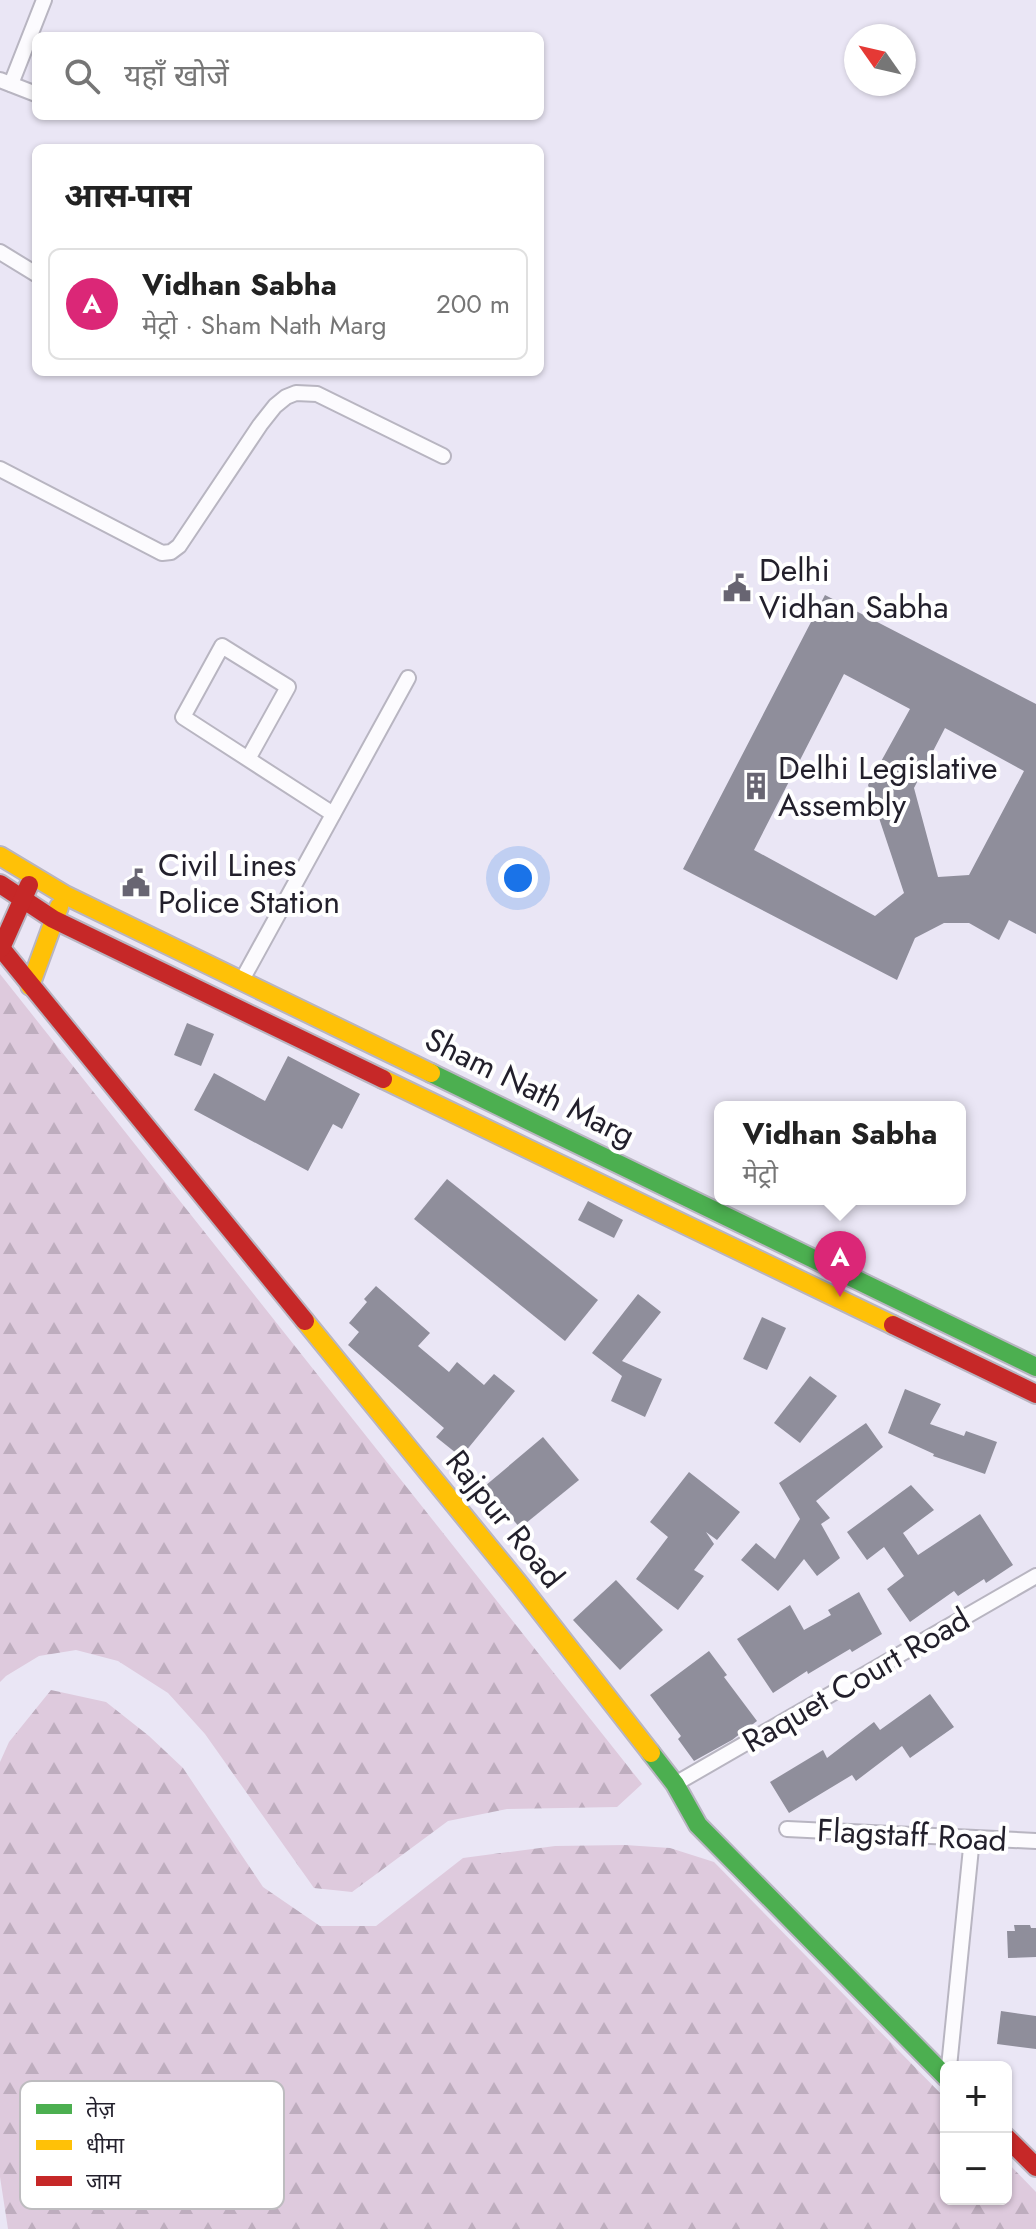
<!DOCTYPE html>
<html lang="hi">
<head>
<meta charset="utf-8">
<style>
	body { margin:0; font-family:Jost,"Noto Sans Devanagari",sans-serif; background:#f2f2f2; color:#222 }
	.controls { position:absolute; right:24px; bottom:24px; display:grid; overflow:hidden; border-radius:12px; box-shadow:0 2px 6px #0004 }
	.controls button { width:72px; height:72px; display:grid; place-items:center; padding:0; border:0; border-bottom:2px solid #e0e0e0; background:#fff; color:#222; font:40px sans-serif }
	.compass { position:absolute; left:844px; top:24px; width:72px; height:72px; border-radius:50%; background:#fff; box-shadow:0 2px 6px #0004; rotate:304deg }
	.you { position:absolute; left:518px; top:878px; width:28px; height:28px; margin:-20px; border:6px solid #fff; border-radius:50%; background:#1a73e8; box-shadow:0 0 0 12px #1a73e833 }
	.badge { display:grid; place-items:center; width:52px; height:52px; border-radius:50%; background:#db2777; color:#fff; font-size:26px; font-weight:700 }
	.pin { position:absolute; translate:-50% -66px; filter:drop-shadow(0 2px 4px #0008) }
	.pin::after { content:''; position:absolute; top:42px; width:28px; height:24px; background:inherit; clip-path:polygon(0 0,100% 0,50% 100%) }
	.popup { position:absolute; left:714px; top:1101px; width:252px; height:104px; box-sizing:border-box; display:grid; place-content:center; border-radius:12px; background:#fff; filter:drop-shadow(0 2px 6px #0005); font-size:26px; white-space:nowrap; color:#767676 }
	.popup b { font-size:30px; color:#222 }
	.popup::after { content:''; position:absolute; left:50%; top:100%; margin-left:-16px; border:16px solid transparent; border-top-color:#fff }
	.list { margin:0; padding:0; list-style:none }
	h2 { display:flex; justify-content:space-between; align-items:center; height:104px; margin:0; padding:0 32px; font-size:34px }
	h2 small { font-size:26px; font-weight:400; color:#767676 }
	.list li { display:grid; grid-template-columns:52px 1fr auto; gap:24px; align-items:center; box-sizing:border-box; height:112px; margin:0 16px 16px; padding:0 16px; border:2px solid #e0e0e0; border-radius:12px }
	.list b { display:block; font-size:30px; white-space:nowrap }
	.list p { margin:0; font-size:26px; white-space:nowrap; color:#767676 }
	.list em { font-size:26px; font-style:normal; color:#767676 }
	.icon { flex:none; width:44px; height:44px; fill:none; stroke:currentColor; stroke-width:2; stroke-linecap:round; stroke-linejoin:round }
	.map { position:relative; flex:none; width:1036px; height:2229px; overflow:hidden }
	.search { position:absolute; background:#fff; box-shadow:0 2px 6px #0004; left:32px; top:32px; width:512px; height:88px; display:flex; align-items:center; gap:20px; box-sizing:border-box; padding:0 28px; border-radius:12px; color:#767676; font-size:30px }
	.panel { position:absolute; background:#fff; box-shadow:0 2px 6px #0004; left:32px; top:144px; width:512px; height:232px; border-radius:12px }
	.map>svg:first-child { display:block }
	.forest { fill:url(#forest-firs) }
	.building { fill:#8f8e9b; fill-rule:evenodd }
	.lines { fill:none; stroke-linecap:round; stroke-linejoin:round }
	.street-casing { stroke:#b8b5c1; stroke-width:18 }
	.fast-casing { stroke:#b8b5c1; stroke-width:22 }
	.slow-casing { stroke:#b8b5c1; stroke-width:22 }
	.jam-casing { stroke:#b8b5c1; stroke-width:22 }
	.street { stroke:#fcfbfe; stroke-width:14 }
	.fast { stroke:#4caf50; stroke-width:18 }
	.slow { stroke:#ffc107; stroke-width:18 }
	.jam { stroke:#c62828; stroke-width:18 }
	.labels { text-anchor:middle; dominant-baseline:central; stroke-width:8; stroke-linejoin:round; paint-order:stroke }
	.poi-label { font-size:32px; fill:#221f2b; stroke:#fff; text-anchor:start }
	.street-label { font-size:32px; fill:#221f2b; stroke:#fff }
	.key { fill:#fff; stroke:#bdbcbf; stroke-width:2 }
	.key-label { font-size:22px; fill:#221f2b }
</style>
</head>
<body>
<div class="map">
<svg width="1036" height="2229" viewBox="0 0 1036 2229">
	<defs>
		<pattern id="forest-firs" width="22" height="20" patternUnits="userSpaceOnUse" patternTransform="scale(2)"><rect width="22" height="20" fill="#decadd"/><path d="M5 1l3.5 6h-7zM16 11l3.5 6h-7z" fill="#beadbe"/></pattern>
	</defs>
	<rect width="100%" height="100%" fill="#eae6f5"/>
	<g class="forest">
		<path d="M0,974L642,1784L617,1807L507,1809L448,1821L352,1892L314,1888L205,1734L168,1693L118,1661L76,1650L39,1656L6,1676L0,1682Z"/>
		<path d="M51,1690L106,1702L149,1736L183,1768L263,1887L320,1926H376L463,1858L555,1846L625,1845L670,1848L714,1862L946,2099V2199H1006V2161L1036,2192V2229H8L0,2177V1762L9,1742Z"/>
	</g>
	<g class="building">
		<path d="M825,595L1036,704V934L1009,920L999,940L969,923H944L915,938L897,980L683,869ZM844,674L910,709L868,785L904,893L875,916L754,850ZM945,728L1024,771L969,875L938,877L914,788Z"/>
		<path d="M187,1023L214,1034L201,1066L174,1055Z"/>
		<path d="M288,1056L360,1094L342,1129L333,1124L308,1171L194,1110L214,1073L265,1101Z"/>
		<path d="M447,1179L598,1300L565,1341L414,1219Z"/>
		<path d="M588,1201L623,1220L614,1238L578,1220Z"/>
		<path d="M376,1286L430,1333L418,1346L449,1372L457,1362L484,1385L494,1374L515,1391L461,1457L436,1437L444,1428L348,1345L359,1332L349,1323L367,1302L364,1299Z"/>
		<path d="M638,1294L661,1312L622,1361L662,1379L645,1417L611,1401L622,1376L592,1353Z"/>
		<path d="M762,1317L786,1328L767,1370L743,1359Z"/>
		<path d="M810,1376L837,1396L800,1443L774,1423Z"/>
		<path d="M905,1389L941,1404L930,1424L964,1436L966,1431L997,1442L985,1474L933,1456L934,1454L888,1433Z"/>
		<path d="M866,1423L883,1447L816,1501L830,1518L821,1524L840,1558L817,1576L804,1559L778,1591L741,1560L756,1543L775,1559L800,1519L779,1483Z"/>
		<path d="M543,1437L579,1480L520,1528L485,1486Z"/>
		<path d="M689,1472L740,1512L717,1540L706,1532L714,1544L694,1570L704,1576L678,1610L636,1579L668,1537L650,1522Z"/>
		<path d="M911,1485L934,1510L903,1533L918,1555L980,1514L1013,1565L986,1583L984,1579L958,1596L954,1591L910,1622L887,1589L904,1576L884,1547L867,1560L847,1532Z"/>
		<path d="M616,1580L663,1630L620,1670L573,1620Z"/>
		<path d="M859,1592L882,1634L852,1652L850,1649L808,1674L807,1671L773,1693L737,1639L790,1605L804,1630L831,1615L828,1610Z"/>
		<path d="M709,1651L727,1675L724,1677L757,1721L732,1740L694,1761L678,1739L681,1736L650,1695Z"/>
		<path d="M930,1694L954,1727L910,1758L902,1746L856,1781L852,1775L789,1813L770,1782L823,1750L827,1758L874,1722L880,1730Z"/>
		<path d="M1014,1925H1030L1031,1928H1036V1957L1008,1958L1007,1931H1015Z"/>
		<path d="M1001,2011L1036,2016V2049L997,2044Z"/>
	</g>
	<g class="lines">
		<defs>
			<g id="street">
				<path d="M0,80L36,94"/>
				<path d="M11,84L44,0"/>
				<path d="M0,252L36,274"/>
				<path d="M0,469L162,553L171,552L179,546L260,425L275,406L286,397L296,393L317,394L443,456"/>
				<path d="M248,759L288,687L222,646L183,717L333,814"/>
				<path d="M242,980L408,678"/>
				<path d="M675,1784L1036,1576"/>
				<path d="M787,1829L1036,1841"/>
				<path d="M949,2067L972,1838"/>
			</g>
			<g id="fast">
				<path d="M431,1073L1036,1367"/>
				<path d="M651,1753L675,1784L698,1825L946,2077"/>
			</g>
			<g id="slow">
				<path d="M0,856L65,895L431,1073"/>
				<path d="M30,986L59,907"/>
				<path d="M383,1079L893,1325"/>
				<path d="M305,1321L520,1585L651,1753"/>
			</g>
			<g id="jam">
				<path d="M0,884L53,919L383,1079"/>
				<path d="M0,947L305,1321"/>
				<path d="M1,948L29,885"/>
				<path d="M893,1325L1036,1394"/>
				<path d="M1006,2137L1036,2167"/>
			</g>
		</defs>
		<use href="#street" class="street-casing"/>
		<use href="#fast" class="fast-casing"/>
		<use href="#slow" class="slow-casing"/>
		<use href="#jam" class="jam-casing"/>
		<use href="#street" class="street"/>
		<use href="#fast" class="fast"/>
		<use href="#slow" class="slow"/>
		<use href="#jam" class="jam"/>
	</g>
	<defs>
		<symbol id="civic-bare" viewBox="-9 -9 18 18"><path d="M-.6-6.5H3V-4.5H.6V-3L4-1V1h2V6H-6V1h2V-1L-.6-3ZM-1.2 2.5V6h2.4V2.5Z" fill="#686572" stroke="#fff" stroke-width="2.5" paint-order="stroke"/></symbol>
		<symbol id="building-bare" viewBox="-9 -9 18 18"><path d="M-4-6H4V6H1V3H-1V6H-4ZM-2.5-4.3h1.7v1.8h-1.7ZM.8-4.3h1.7v1.8H.8ZM-2.5-1h1.7V.8h-1.7ZM.8-1h1.7V.8H.8Z" fill="#686572" stroke="#fff" stroke-width="2.5" paint-order="stroke"/></symbol>
	</defs>
	<g fill-rule="evenodd">
		<use href="#civic-bare" x="717" y="568" width="40" height="40"/>
		<use href="#building-bare" x="736" y="766" width="40" height="40"/>
		<use href="#civic-bare" x="116" y="863" width="40" height="40"/>
	</g>
	<g class="labels">
		<g class="poi-label">
			<text x="759" y="570">Delhi<tspan x="759" dy="37">Vidhan Sabha</tspan></text>
			<text x="778" y="768">Delhi Legislative<tspan x="778" dy="37">Assembly</tspan></text>
			<text x="158" y="865">Civil Lines<tspan x="158" dy="37">Police Station</tspan></text>
		</g>
		<g class="street-label">
			<text transform="translate(530 1087) rotate(26)">Sham Nath Marg</text>
			<text transform="translate(505 1519) rotate(51)">Rajpur Road</text>
			<text transform="translate(856 1680) rotate(-30)">Raquet Court Road</text>
			<text transform="translate(912 1835) rotate(3)">Flagstaff Road</text>
		</g>
	</g>
	<rect x="20" y="2081" width="264" height="128" rx="12" class="key"/>
	<rect x="36" y="2104" width="36" height="10" fill="#4caf50"/>
	<rect x="36" y="2140" width="36" height="10" fill="#ffc107"/>
	<rect x="36" y="2176" width="36" height="10" fill="#c62828"/>
	<g class="key-label">
		<text x="86" y="2117">तेज़</text>
		<text x="86" y="2153">धीमा</text>
		<text x="86" y="2189">जाम</text>
	</g>
</svg>
<div class="controls">
<button>+</button>
<button>−</button>
</div>
<svg class="compass" viewBox="-18 -18 36 36"><path d="M0-13l5 13h-10z" fill="#e53935"/><path d="M0 13l5-13h-10z" fill="#767676"/></svg>
<div class="you"></div>
<div class="pin badge" style="left:840px;top:1297px">A</div>
<div class="popup"><b>Vidhan Sabha</b>मेट्रो</div>
<div class="search"><svg class="icon" aria-label="search" viewBox="0 0 24 24"><circle cx="10" cy="10" r="6"/><path d="M15 15l6 6"/></svg>यहाँ खोजें</div>
<section class="panel">
<h2>आस-पास<small></small></h2>
<ul class="list">
<li><span class="badge">A</span><div><b>Vidhan Sabha</b><p>मेट्रो · Sham Nath Marg</p></div><em>200 m</em></li>
</ul>
</section>
</div>
</body>
</html>
